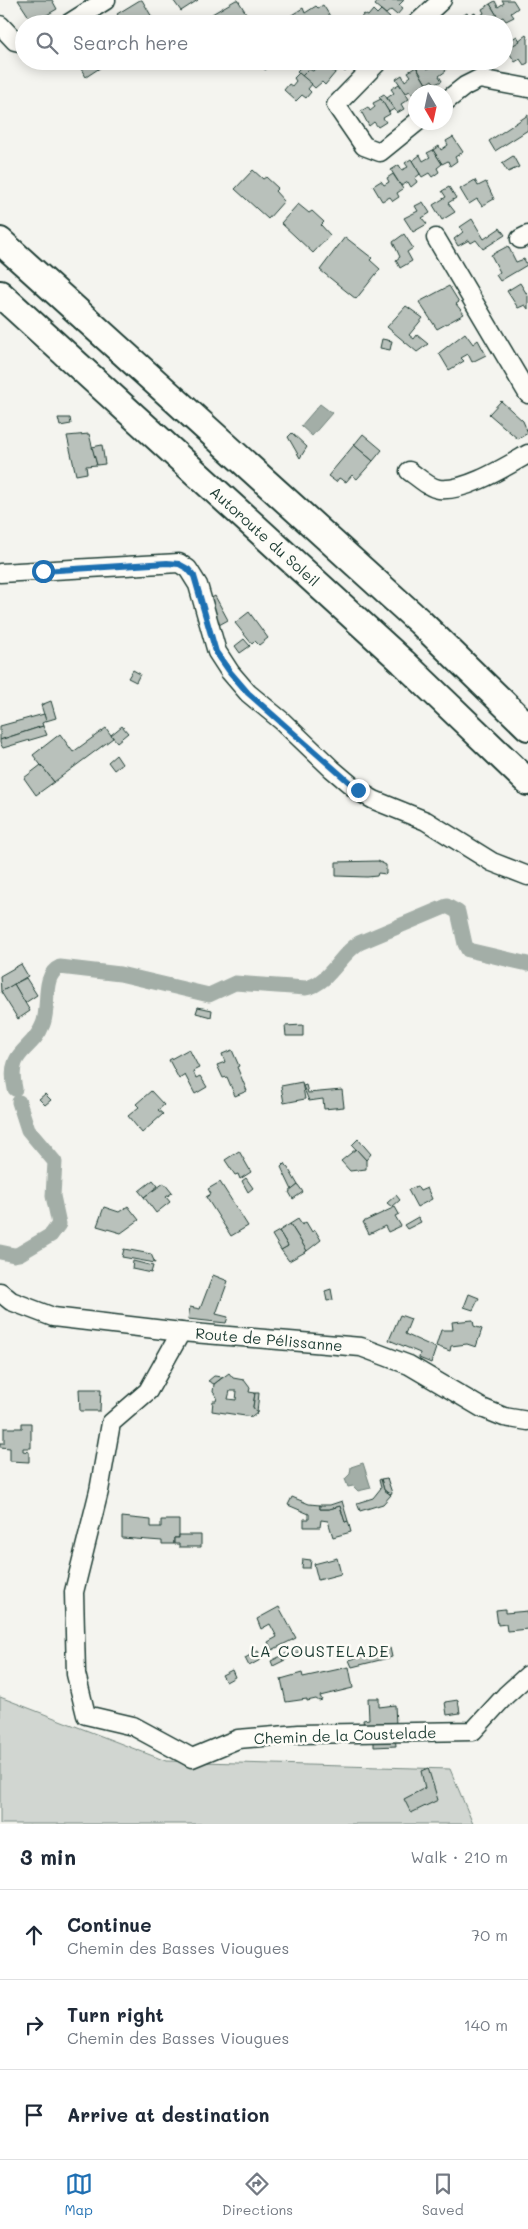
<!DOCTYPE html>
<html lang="en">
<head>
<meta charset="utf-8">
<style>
	body { margin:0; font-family:Mali,sans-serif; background:#f2f2f3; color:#1f2937 }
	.compass { position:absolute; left:408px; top:85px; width:45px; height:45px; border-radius:50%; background:#fff; box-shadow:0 2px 12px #0003; rotate:171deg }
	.stop { position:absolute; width:15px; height:15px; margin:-11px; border:4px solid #1f6fb2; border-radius:50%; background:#fff }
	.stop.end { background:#1f6fb2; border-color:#fff; box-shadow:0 1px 5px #0008 }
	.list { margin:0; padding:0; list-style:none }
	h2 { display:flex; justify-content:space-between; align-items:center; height:65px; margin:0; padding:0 20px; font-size:21px }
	h2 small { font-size:16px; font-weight:400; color:#747a83 }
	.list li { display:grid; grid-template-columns:32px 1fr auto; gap:15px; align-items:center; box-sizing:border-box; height:90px; padding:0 20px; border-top:1px solid #e0e1e3 }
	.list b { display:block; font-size:19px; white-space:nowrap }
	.list p { margin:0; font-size:16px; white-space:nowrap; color:#747a83 }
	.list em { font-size:16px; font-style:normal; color:#747a83 }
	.icon { flex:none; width:28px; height:28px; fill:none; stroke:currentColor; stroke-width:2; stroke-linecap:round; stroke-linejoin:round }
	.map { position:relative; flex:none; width:528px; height:1824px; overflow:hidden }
	.search { position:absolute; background:#fff; box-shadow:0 2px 12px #0003; left:15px; right:15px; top:15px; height:55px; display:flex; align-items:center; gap:12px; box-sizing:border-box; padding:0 18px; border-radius:28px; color:#747a83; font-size:19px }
	.sheet { height:335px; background:#fff }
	nav { display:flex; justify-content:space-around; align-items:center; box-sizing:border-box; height:70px; border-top:1px solid #e0e1e3; background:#fff; font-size:14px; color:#747a83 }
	nav a { display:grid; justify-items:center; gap:2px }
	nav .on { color:#1f6fb2 }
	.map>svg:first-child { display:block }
	.green { fill:#d1d6d1; stroke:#788a82 }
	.water { fill:#a3aea7; stroke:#6e8179 }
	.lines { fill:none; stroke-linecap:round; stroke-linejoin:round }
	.canal { stroke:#a3aea7; stroke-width:15 }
	.building { fill:#b9c1bb; stroke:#1f3d34; fill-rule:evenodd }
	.minor-casing { stroke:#1f3d34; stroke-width:21 }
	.highway-casing { stroke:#1f3d34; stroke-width:30 }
	.minor { stroke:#fdfcf7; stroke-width:18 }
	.highway { stroke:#fdfcf7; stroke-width:26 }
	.route { stroke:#1f6fb2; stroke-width:6 }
	.labels { text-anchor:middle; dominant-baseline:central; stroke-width:5; stroke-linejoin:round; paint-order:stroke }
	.street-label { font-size:15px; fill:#1f3d34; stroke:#fdfcf7 }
	.neighbourhood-label { font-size:16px; letter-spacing:1px; fill:#1f3d34; stroke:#fdfcf7 }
</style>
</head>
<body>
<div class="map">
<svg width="528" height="1824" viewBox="0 0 528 1824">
	<rect width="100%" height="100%" fill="#f4f4ef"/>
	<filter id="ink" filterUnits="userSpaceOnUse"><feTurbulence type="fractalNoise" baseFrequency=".02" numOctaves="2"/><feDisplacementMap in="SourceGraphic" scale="10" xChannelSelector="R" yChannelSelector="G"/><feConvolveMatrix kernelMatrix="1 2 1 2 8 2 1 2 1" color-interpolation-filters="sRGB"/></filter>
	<g filter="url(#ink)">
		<path class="green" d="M0,1697L166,1761L450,1769L473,1824H0Z"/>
		<g class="water">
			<path d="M320,404L332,413L312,436L301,426Z"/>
			<path d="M363,1463L371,1488L358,1491L353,1486L348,1487L345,1479L350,1474L351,1467Z"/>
		</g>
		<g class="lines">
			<g class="canal">
				<path d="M15,1089C6,1049 32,1053 43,1024C50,1007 41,975 60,967L120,974L209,995L235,983L306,988C330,983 339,955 359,943L447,906L458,912L465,944L468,950L528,964"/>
				<path d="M0,1252L14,1255L19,1254L51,1235L59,1224L53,1196L55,1162L28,1130L19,1102"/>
			</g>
		</g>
		<g class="building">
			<path d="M18,0H52L57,9L33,23Z"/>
			<path d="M140,0H142L156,24H123L117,14Z"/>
			<path d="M173,0H198L181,11Z"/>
			<path d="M236,0H238L252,23L218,24L212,14Z"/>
			<path d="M379,0L384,2L386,0H404L399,5L403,8L397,15L391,10L386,14L375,5Z"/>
			<path d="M502,0H513L518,8L511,13L514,17L506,21L503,17L499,19L490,4L495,1L498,7L504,3Z"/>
			<path d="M490,4L499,19L492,24H481L478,17L484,13L482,9Z"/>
			<path d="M323,5L330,16L324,19L323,17L313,24H295L290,16L303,8L305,13L316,6L318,8Z"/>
			<path d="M373,10L377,14L381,10L390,18L385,24H362L358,21L364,14L368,16Z"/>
			<path d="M467,13L473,24H461L459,18Z"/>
			<path d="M475,13L476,15L481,24H473L469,16Z"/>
			<path d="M526,35L528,39V63L524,65L520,59L515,62L507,49Z"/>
			<path d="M517,36L520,41L507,49L504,44Z"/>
			<path d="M76,61H109V62L86,77Z"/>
			<path d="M259,61H270L272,65L265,70Z"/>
			<path d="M347,61L350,66L345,72L341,68L335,73L322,62Z"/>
			<path d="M429,61H440L446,71L439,76L442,81L435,84L432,80L426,84L417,68L423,64L427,69L432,66Z"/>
			<path d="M322,62L335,73L325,85L322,82L315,88L302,76L309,69L313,71Z"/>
			<path d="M304,64L309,69L302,76L297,71Z"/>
			<path d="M416,67L426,84L419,88L420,91L413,95L410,91L406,93L396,79L402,75L405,81L411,76L408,72Z"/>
			<path d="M299,73L312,84L308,89L311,92L306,98L302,95L296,101L284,90L289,84L292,86L296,81L294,78Z"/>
			<path d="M399,84L409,99L401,104L404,109L397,113L387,98L394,93L391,89Z"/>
			<path d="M384,94L394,109L389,112L379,97Z"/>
			<path d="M381,99L390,114L383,118L386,122L378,127L374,122L369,126L361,111L368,107L370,111L375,107L373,103Z"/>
			<path d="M528,115V130L495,151L489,141Z"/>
			<path d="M453,137L463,152L455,157L457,161L450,166L448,161L442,164L433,150L439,146L441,150L448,145L446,141Z"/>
			<path d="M433,150L442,164L437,168L439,172L432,177L429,173L422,177L412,161L420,155L423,161L430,157L427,153Z"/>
			<path d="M513,156L519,167L508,172L502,163Z"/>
			<path d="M411,159L420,174L415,178L417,182L411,187L408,182L401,186L391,170L399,165L402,170L408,167L405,163Z"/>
			<path d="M253,170L263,179L266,177L278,188L275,191L284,201L268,219L235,189Z"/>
			<path d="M393,174L403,189L397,193L399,197L393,201L390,197L382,201L373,186L381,181L384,185L389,182L387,178Z"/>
			<path d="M475,180L478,186L486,182L494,199L482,206L477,199L469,204L460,189Z"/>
			<path d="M449,187L456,198L448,203L455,212L442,220L433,205L446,197L442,191Z"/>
			<path d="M423,202L430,213L422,218L427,224L413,232L404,218L418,211L415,206Z"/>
			<path d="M298,204L309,213L312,211L324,222L321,225L330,235L313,253L281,223Z"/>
			<path d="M472,219L484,239L500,228L505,235L483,249L476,240L471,243L469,240L458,246L454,239L463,232L460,227Z"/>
			<path d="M404,234L413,248L407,252L412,261L400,268L396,260L400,257L393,242Z"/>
			<path d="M345,237L372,258L370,260L380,269L356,299L320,270Z"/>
			<path d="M508,246L516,262L524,259L527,265L500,281L496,275L500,272L491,255Z"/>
			<path d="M520,283L528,296V309L525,305L518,308L507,291Z"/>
			<path d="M449,286L459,302L456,304L464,314L437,329L419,302Z"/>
			<path d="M406,306L423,318L409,335L414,339L417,335L428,344L417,352L387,327Z"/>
			<path d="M465,333L473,344L478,340L486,355L472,362L468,354L461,358L464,361L449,370L439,353Z"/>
			<path d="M382,339L392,341L390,350L380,348Z"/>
			<path d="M501,401L523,421L528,433L518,439L489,414Z"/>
			<path d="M58,418H70L71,424L60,426Z"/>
			<path d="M292,433L307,447L300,458L288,437Z"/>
			<path d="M89,434L97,465L86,466L87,473L76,475L67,436Z"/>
			<path d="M363,434L382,450L373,461L354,445Z"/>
			<path d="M102,445L105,464L97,465L92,447Z"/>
			<path d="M354,445L373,461L357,479L352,475L346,482L339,478L336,482L328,476Z"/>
			<path d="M215,596L228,620L219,625L209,608L208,600Z"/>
			<path d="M249,612L268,638L259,645L255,641L252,644L235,623Z"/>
			<path d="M244,639L250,646L240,653L235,646Z"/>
			<path d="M133,670L140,674L136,682L128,678Z"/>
			<path d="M51,701L56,718L46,721L41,705Z"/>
			<path d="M44,714L46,721L42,723L43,726L0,740V726Z"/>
			<path d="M43,726L47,735L3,748L0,743V740Z"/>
			<path d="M122,726L128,733L117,742L111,735Z"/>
			<path d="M106,728L113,738L54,782L33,755L60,734L73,752Z"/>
			<path d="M116,755L122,764L114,770L108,762Z"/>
			<path d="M41,765L54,782L36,795L24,778Z"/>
			<path d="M378,861L386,865V874L378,873L377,876L367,877L336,876V862Z"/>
			<path d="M21,964L28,976L1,992L0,976Z"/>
			<path d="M26,978L37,995L25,1003L14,984Z"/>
			<path d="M14,984L30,1011L18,1019L1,992Z"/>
			<path d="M198,1007L212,1010L211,1017L196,1013Z"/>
			<path d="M303,1025V1036H286L285,1026Z"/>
			<path d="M189,1049L199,1068L193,1071L196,1078L200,1076L207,1087L195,1094L185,1075L179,1079L169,1060Z"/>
			<path d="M232,1050L239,1066L237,1067L247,1091L235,1096L227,1077L223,1078L217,1065L225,1062L222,1054Z"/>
			<path d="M302,1082L305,1099L284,1103L281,1086Z"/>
			<path d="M306,1085L308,1093L342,1090L344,1107L324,1109L323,1099L309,1101L303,1086Z"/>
			<path d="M151,1091L164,1105L158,1110L163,1114L142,1133L128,1116L139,1107L136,1104Z"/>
			<path d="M45,1094L51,1100L45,1105L39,1099Z"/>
			<path d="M358,1139L371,1154L366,1160L352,1145Z"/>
			<path d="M356,1149L366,1160V1169L350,1171L341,1161Z"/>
			<path d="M239,1151L251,1172L240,1179L238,1174L235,1175L225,1160Z"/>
			<path d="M285,1163L298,1185L292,1190L281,1167Z"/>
			<path d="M246,1178L253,1188L248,1192L242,1181Z"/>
			<path d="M153,1180L158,1186L144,1197L139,1191Z"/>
			<path d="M220,1182L248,1226L231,1236L206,1197L211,1194L208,1189Z"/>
			<path d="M164,1183L172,1193L166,1197L170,1202L156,1213L144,1197Z"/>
			<path d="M298,1185L303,1192L293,1199L289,1192Z"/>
			<path d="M417,1186L420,1191L427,1188L432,1199L417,1207L408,1190Z"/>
			<path d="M396,1195L400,1200L392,1207L387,1203Z"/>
			<path d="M128,1206L139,1220L121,1233L97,1226L104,1207L119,1212Z"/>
			<path d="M395,1207L399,1214L395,1216L401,1226L388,1232L385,1226L369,1234L363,1222Z"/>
			<path d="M418,1217L421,1222L407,1229L404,1225Z"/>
			<path d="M298,1219L302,1225L306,1222L312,1232L315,1230L321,1240L307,1251L290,1224Z"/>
			<path d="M290,1224L307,1251L289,1261L281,1250L288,1246L279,1231Z"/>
			<path d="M279,1231L288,1246L281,1250L272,1235Z"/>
			<path d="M124,1249L151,1254L155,1263L122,1257Z"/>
			<path d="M133,1261L153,1266L151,1273L132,1269Z"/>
			<path d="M213,1275L228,1281L216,1314L228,1317L226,1323L188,1319L190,1307L200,1309Z"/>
			<path d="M331,1289L333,1300L327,1301L325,1291Z"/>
			<path d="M469,1294L479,1298L473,1310L464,1307Z"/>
			<path d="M400,1315L411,1319L405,1334L436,1348L431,1363L419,1358L420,1353L389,1340Z"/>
			<path d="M473,1320L474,1326L482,1329L476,1347L467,1344L451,1346L450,1351L436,1346L441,1330H453L452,1322Z"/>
			<path d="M229,1373L233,1378L244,1380L250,1388L249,1392L255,1393L253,1407L257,1413L252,1417L212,1411L213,1401H216L217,1397L213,1392L214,1384ZM230,1391H237L236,1400L228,1399Z"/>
			<path d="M214,1376L223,1377L214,1384L208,1381Z"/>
			<path d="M79,1389H101L100,1411H80Z"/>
			<path d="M255,1393H259L257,1413L253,1407Z"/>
			<path d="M22,1423H31V1448H23V1451L29,1452V1462L10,1461V1448L0,1447V1443H4V1428H22Z"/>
			<path d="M387,1478L392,1493L391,1495L384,1490L381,1479Z"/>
			<path d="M381,1479L384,1490L391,1495L383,1504L360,1511L357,1503L373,1498L381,1488L379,1480Z"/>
			<path d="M292,1497L309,1504L320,1505V1509H329L340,1506L345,1522L348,1521L351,1532L333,1537L328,1521L321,1520L320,1527H304V1519H309V1514L288,1505Z"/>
			<path d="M342,1501L348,1521L345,1522L340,1506L329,1509H320V1505H330Z"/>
			<path d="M122,1517L151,1520V1527H161V1520H179V1538H174V1544H162V1541L122,1538Z"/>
			<path d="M179,1535H201V1547H179V1544H174V1538H179Z"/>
			<path d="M337,1558L341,1574L318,1580L314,1564Z"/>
			<path d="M303,1559L311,1560L310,1568H302Z"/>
			<path d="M279,1607L296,1638L272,1650L268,1642L277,1637L270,1624L261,1629L257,1619Z"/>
			<path d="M505,1609V1613L528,1611V1629L507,1631L506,1624L498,1625L496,1610Z"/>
			<path d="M298,1648L300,1652L283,1661L281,1656Z"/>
			<path d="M390,1648L392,1657L352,1667L349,1660Z"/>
			<path d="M258,1651L262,1659L249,1666L245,1658Z"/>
			<path d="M281,1656L283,1661L273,1666L271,1661Z"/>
			<path d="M349,1667L353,1688L320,1696L322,1700L319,1701L316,1699L307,1701V1699L286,1702L281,1679L302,1673L303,1677Z"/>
			<path d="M232,1670L235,1677L226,1682L222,1675Z"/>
			<path d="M368,1698H379V1707L395,1705L396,1725L364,1727L363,1720L369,1719Z"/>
			<path d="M458,1700L460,1713L447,1715L445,1702Z"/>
			<path d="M395,1736L396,1746L374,1747V1737Z"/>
			<path d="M428,1768L438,1800L411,1813L404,1799L425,1788L421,1771Z"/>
		</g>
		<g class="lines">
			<defs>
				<g id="minor">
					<path d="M68,24L106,0"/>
					<path d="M416,24L442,0"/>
					<path d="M0,25L15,41L24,43"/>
					<path d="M379,61L336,105L364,146L380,152L417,122"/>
					<path d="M446,101L465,86L479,79L528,88"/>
					<path d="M436,238L528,394"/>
					<path d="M520,239L528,235"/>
					<path d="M409,471C417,476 429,488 439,489C465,492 505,467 528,454"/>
					<path d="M0,573L179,563L188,569L198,585L217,652L230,672L248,693L282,721L332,769L358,791L374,800L426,821L492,862L528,876"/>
					<path d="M0,1292L11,1301L53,1317L181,1332L361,1347L409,1365L482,1408L504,1417L528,1421"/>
					<path d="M181,1332L148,1391L111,1423L99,1491L74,1592L76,1674L86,1715L133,1726L192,1758L238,1739L299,1734L473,1731L506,1695L528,1675"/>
				</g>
				<g id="highway">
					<path d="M0,241L420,622L528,727"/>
					<path d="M0,294L403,662L528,782"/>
				</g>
			</defs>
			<use href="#minor" class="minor-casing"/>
			<use href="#highway" class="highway-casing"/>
			<use href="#minor" class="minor"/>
			<use href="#highway" class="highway"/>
		</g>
	</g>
	<g class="lines" filter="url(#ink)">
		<path class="route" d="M43,571L167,563L179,564L188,569L194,576L216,652L230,672L248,693L358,790"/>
	</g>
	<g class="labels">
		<g class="street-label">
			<text transform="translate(265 536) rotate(42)">Autoroute du Soleil</text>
			<text transform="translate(269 1339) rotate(5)">Route de Pélissanne</text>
			<text transform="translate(345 1735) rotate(-2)">Chemin de la Coustelade</text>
		</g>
		<g class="neighbourhood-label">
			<text x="320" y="1650">LA COUSTELADE</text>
		</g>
	</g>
</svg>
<svg class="compass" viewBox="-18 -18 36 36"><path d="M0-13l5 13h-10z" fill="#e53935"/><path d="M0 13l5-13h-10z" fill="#747a83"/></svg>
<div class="stop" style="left:43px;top:571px"></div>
<div class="stop end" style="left:358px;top:790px"></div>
<div class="search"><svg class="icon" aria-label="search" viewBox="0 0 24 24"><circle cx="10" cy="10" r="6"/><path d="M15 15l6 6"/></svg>Search here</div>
</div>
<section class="sheet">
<h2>3 min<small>Walk · 210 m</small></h2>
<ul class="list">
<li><svg class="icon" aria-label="ahead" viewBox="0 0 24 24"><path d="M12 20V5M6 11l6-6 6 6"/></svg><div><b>Continue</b><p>Chemin des Basses Viougues</p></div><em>70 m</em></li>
<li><svg class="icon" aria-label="right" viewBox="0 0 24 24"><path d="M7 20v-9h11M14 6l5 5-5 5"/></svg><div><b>Turn right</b><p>Chemin des Basses Viougues</p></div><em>140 m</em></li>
<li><svg class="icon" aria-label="arrive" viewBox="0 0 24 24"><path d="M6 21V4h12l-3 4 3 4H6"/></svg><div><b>Arrive at destination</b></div></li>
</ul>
</section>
<nav>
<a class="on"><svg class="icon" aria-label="map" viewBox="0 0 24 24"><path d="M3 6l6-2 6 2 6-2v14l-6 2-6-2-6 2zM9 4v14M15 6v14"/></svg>Map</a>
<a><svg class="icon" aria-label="directions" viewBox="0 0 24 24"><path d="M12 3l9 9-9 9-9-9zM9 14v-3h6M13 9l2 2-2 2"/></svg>Directions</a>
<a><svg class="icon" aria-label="saved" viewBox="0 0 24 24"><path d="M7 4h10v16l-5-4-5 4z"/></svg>Saved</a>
</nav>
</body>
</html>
